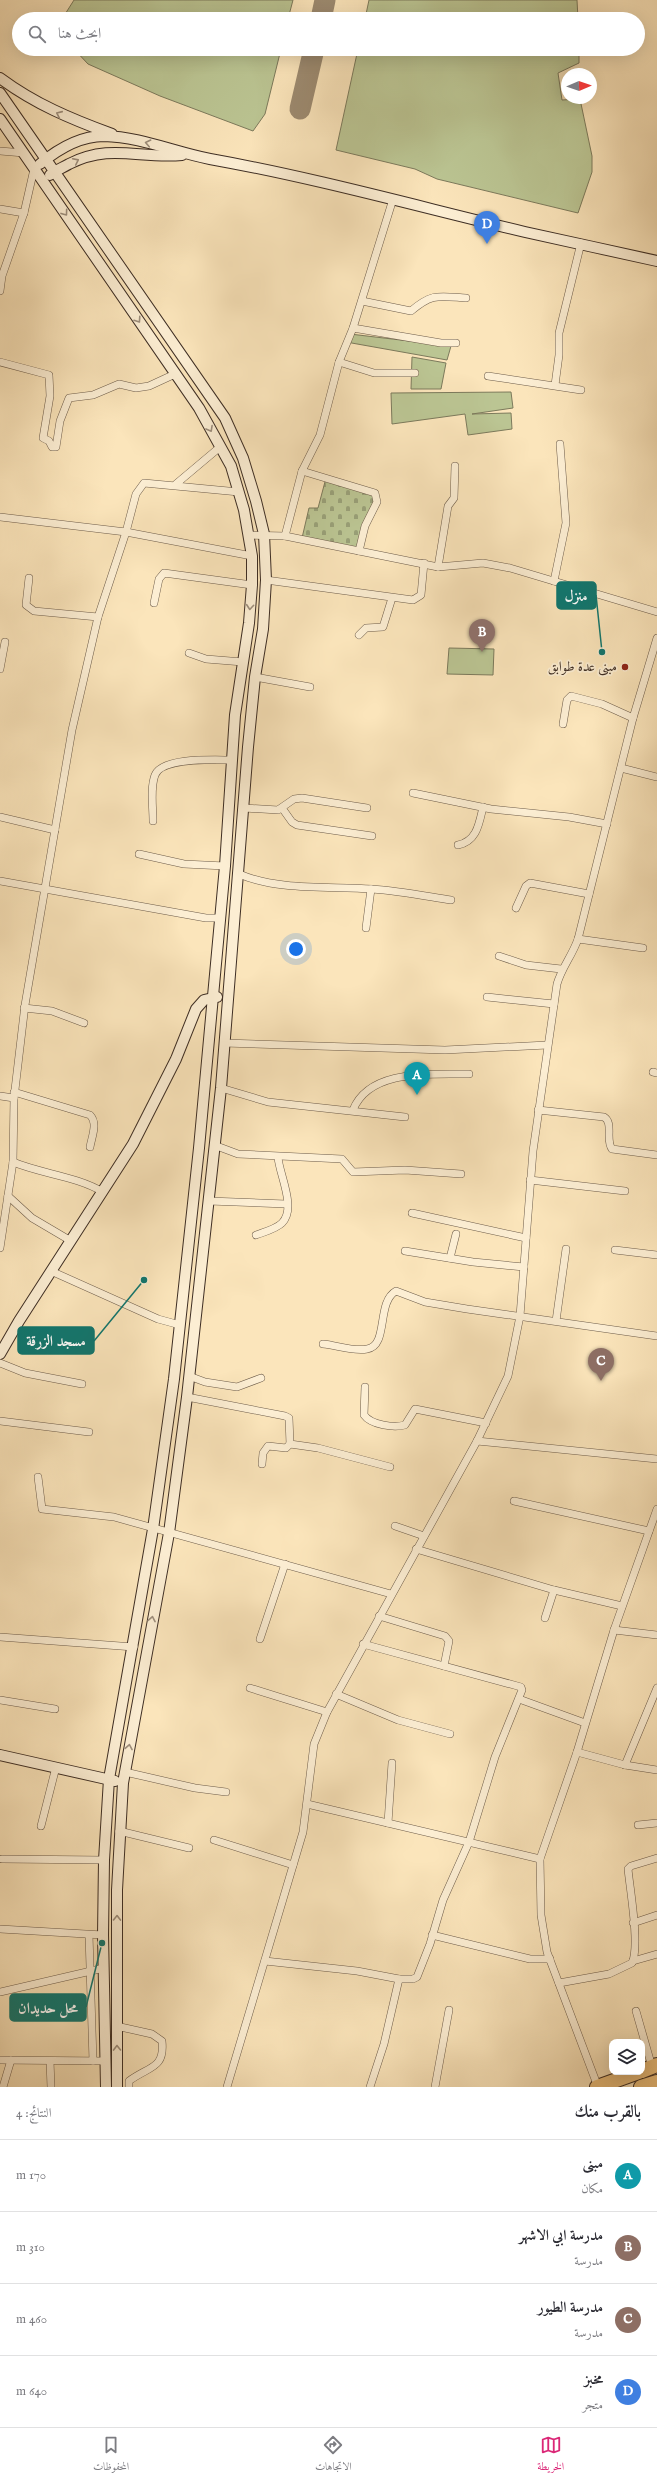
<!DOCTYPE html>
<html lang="ar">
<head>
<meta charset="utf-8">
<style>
	body { margin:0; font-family:"IM FELL English",Amiri,serif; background:#f2f2f3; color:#2b2b33; direction:rtl }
	.controls { position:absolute; right:12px; bottom:12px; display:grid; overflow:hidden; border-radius:8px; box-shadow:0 4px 16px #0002 }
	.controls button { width:36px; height:36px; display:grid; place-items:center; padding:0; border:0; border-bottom:1px solid #e1e1e2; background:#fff; color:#2b2b33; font:20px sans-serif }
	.compass { position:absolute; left:561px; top:68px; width:36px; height:36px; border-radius:50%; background:#fff; box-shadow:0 4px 16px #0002; rotate:88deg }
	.you { position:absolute; left:296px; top:949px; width:14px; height:14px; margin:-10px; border:3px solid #fff; border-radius:50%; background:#1a73e8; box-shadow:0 0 0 6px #1a73e833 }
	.badge { display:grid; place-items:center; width:26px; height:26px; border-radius:50%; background:#db2777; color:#fff; font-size:13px; font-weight:700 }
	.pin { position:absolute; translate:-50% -33px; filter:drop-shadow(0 1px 2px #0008) }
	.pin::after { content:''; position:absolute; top:21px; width:14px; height:12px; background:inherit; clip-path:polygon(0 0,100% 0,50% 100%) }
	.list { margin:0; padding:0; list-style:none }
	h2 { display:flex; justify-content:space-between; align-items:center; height:52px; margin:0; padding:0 16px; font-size:17px }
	h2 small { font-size:13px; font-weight:400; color:#7c7c81 }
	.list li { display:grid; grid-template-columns:26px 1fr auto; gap:12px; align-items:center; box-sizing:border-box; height:72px; padding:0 16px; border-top:1px solid #e1e1e2 }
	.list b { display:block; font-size:15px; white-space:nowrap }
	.list p { margin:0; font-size:13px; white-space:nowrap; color:#7c7c81 }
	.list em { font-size:13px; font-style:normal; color:#7c7c81 }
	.icon { flex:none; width:22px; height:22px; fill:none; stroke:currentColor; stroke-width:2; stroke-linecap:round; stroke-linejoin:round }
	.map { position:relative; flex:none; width:657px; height:2087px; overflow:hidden; direction:ltr }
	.search { position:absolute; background:#fff; box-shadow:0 4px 16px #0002; left:12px; right:12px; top:12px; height:44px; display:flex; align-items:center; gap:10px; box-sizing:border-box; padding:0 14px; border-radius:22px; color:#7c7c81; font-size:15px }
	.sheet { height:340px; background:#fff }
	nav { display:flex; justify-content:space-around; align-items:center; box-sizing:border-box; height:56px; border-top:1px solid #e1e1e2; background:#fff; font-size:11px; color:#7c7c81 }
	nav a { display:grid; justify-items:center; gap:2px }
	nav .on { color:#db2777 }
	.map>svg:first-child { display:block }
	.green { fill:#bbc593; stroke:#7c7a5c }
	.cemetery { fill:url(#cemetery-stones); stroke:#7c7a5c }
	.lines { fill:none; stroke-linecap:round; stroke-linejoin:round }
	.taxiway { stroke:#9c8a70; stroke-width:21 }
	.street-casing { stroke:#6d5c4a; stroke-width:8 }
	.secondary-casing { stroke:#3e2e24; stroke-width:12 }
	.highway-casing { stroke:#3e2e24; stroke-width:16 }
	.street { stroke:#fceed3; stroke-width:7 }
	.secondary { stroke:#fceed3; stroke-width:10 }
	.highway { stroke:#eec27e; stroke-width:14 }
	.oneway { stroke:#9d8e7c }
	.poi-dot { fill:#8f2418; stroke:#fceed3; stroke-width:1.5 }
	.labels { text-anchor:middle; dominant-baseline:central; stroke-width:3.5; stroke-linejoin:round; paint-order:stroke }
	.poi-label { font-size:14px; fill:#3e2e24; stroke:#fceed3; text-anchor:end }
	.leader { fill:none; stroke:#0f766e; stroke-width:1.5 }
	.callout-dot { fill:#0f766e; stroke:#fceed3; stroke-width:1.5 }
	.callout { fill:#0f766e; stroke:#0f766e; stroke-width:1.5 }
	.callout-label { font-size:15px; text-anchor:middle; font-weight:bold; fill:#fff }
</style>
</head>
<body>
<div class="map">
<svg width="657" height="2087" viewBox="0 0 657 2087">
	<defs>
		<pattern id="cemetery-stones" width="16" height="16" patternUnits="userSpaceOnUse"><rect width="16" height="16" fill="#bbc593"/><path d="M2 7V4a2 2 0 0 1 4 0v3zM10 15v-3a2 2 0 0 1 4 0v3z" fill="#99a078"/></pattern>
	</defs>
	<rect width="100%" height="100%" fill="#fbe5bb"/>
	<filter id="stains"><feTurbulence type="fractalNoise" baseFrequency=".005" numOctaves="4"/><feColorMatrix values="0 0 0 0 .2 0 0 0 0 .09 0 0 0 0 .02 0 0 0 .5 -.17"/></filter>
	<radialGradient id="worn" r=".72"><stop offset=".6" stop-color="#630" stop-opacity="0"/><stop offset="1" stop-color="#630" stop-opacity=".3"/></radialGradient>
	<g class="green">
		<path d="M74,0H293L288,19H62Z"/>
		<path d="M369,0H577L578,19H365Z"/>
		<path d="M74,49H281L265,114L253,131L160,96L88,64Z"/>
		<path d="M358,49H579V63L558,73L562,100L580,99L592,156V172L578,213L437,179L415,169L336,150Z"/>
		<path d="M350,334L451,346L447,360L346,342Z"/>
		<path d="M412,357L446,363L441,389H411Z"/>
		<path d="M511,392L513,408L472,414L511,413L512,429L468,435L465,414L392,424L391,393Z"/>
		<path d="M449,648L494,649L493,675L447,674Z"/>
	</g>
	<path class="cemetery" d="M326,478L377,497L359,551L302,538L309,508H318Z"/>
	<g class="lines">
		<g class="taxiway">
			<path d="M321,19L325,0"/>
			<path d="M300,109L314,49"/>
		</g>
		<defs>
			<g id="street">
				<path d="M0,151L24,153"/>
				<path d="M0,209L24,213"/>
				<path d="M0,291L2,276L24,213L34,169"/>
				<path d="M362,301L411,311C432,293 438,296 466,298"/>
				<path d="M353,328L441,343H456"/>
				<path d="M0,362L49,375L50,396L43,438L49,441L52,447H56L60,421L69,398L93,395L119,384L136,388L149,386L175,374"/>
				<path d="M339,362L374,373H415"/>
				<path d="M488,376L581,390"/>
				<path d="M555,385L559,355V333L581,243"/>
				<path d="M302,471L375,493L377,502L365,526L359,551"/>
				<path d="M176,484L220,447"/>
				<path d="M0,517L126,532L136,494L144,483L239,492"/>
				<path d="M248,535L285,536L302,471L320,435L339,362L353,328L393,199"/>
				<path d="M285,536L438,567L483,563L510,568L657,612"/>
				<path d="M438,567L448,506L454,498L455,466"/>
				<path d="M29,578L26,605L34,611L98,617"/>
				<path d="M266,580L413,600L421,595L424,563"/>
				<path d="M554,581L566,523L560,444"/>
				<path d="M154,603L159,579L164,573L252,585"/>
				<path d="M359,635L366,628L383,627L392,598"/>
				<path d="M189,653L206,659L243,662"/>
				<path d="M0,669L5,642"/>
				<path d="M255,677L310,687"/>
				<path d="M563,724L567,700L571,696L602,704L633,718"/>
				<path d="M621,768L657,777"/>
				<path d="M413,793L491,809L569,817L607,824"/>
				<path d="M244,808L278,810L294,799L302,798L367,808"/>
				<path d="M282,808L292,822L297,825L372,836"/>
				<path d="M0,817L55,830"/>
				<path d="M153,821C153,807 150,788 155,775C162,757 215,760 231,760"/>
				<path d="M458,845C477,841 479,824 483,807"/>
				<path d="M139,854L184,864L225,866"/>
				<path d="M239,874C279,891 329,886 372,889C399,891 425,896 451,900"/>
				<path d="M0,881L206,918H220"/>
				<path d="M516,908L526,886L530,883L589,894"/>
				<path d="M366,928L371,889"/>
				<path d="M578,939L643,948"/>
				<path d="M499,956L526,965L561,969"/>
				<path d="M487,997L554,1004"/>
				<path d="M24,1008L52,1011L84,1023"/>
				<path d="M224,1043L445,1050L547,1045"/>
				<path d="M653,1072L657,1073"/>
				<path d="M221,1088L268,1102L405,1117"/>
				<path d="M14,1092L90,1115C98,1123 92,1136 90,1147"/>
				<path d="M0,1096L14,1098"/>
				<path d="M353,1110C370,1068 432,1075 469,1074"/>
				<path d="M538,1110L604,1117C614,1123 605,1140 612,1149L657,1155"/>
				<path d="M214,1145L238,1154L342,1159L353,1172L405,1170L461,1174"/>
				<path d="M13,1162C42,1174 76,1176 103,1192"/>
				<path d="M530,1180L625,1191"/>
				<path d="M8,1196L32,1218L71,1241"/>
				<path d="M209,1201L286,1204"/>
				<path d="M412,1213L526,1238"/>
				<path d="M256,1235C264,1232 276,1229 282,1223C297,1208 279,1174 278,1157"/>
				<path d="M0,1248L13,1162L14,1098L25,1005L72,730L98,617L126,532L252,556"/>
				<path d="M615,1250L657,1255"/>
				<path d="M405,1251L473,1262L524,1267"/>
				<path d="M450,1258L456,1234"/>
				<path d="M51,1271L158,1319L180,1325"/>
				<path d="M556,1321L566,1249"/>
				<path d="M323,1344C336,1345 354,1352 367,1349C389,1346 376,1302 396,1291L425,1302L467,1309L657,1336"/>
				<path d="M0,1363L25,1373L82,1384"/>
				<path d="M189,1376L205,1382L237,1387L261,1378"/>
				<path d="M365,1387L364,1415C371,1425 394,1428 405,1425L415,1409L486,1423"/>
				<path d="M187,1397L285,1416L289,1418L290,1444L318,1448L390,1467"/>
				<path d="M0,1421L89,1432"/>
				<path d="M477,1441L657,1459"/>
				<path d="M262,1464L263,1453L268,1446L286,1448L290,1444"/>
				<path d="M38,1477L42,1509L114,1517L391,1594"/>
				<path d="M514,1501L649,1531"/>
				<path d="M395,1526L424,1536"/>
				<path d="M416,1549L554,1590"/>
				<path d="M379,1616L445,1636L449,1641L444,1666"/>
				<path d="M545,1618L554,1590L622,1606"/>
				<path d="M614,1630L657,1635"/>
				<path d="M0,1637L134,1647"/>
				<path d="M260,1639L285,1564"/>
				<path d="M250,1688L327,1712"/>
				<path d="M336,1694L398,1720L450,1734"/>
				<path d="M519,1699L585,1723"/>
				<path d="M0,1700L55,1709"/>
				<path d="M577,1752L625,1765L657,1688"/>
				<path d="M625,1765L657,1770"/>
				<path d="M125,1772L195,1788L226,1792"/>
				<path d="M307,1804L540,1859"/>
				<path d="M388,1823L392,1763"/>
				<path d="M638,1825L657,1823"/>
				<path d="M41,1826L56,1767"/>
				<path d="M119,1831L189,1848"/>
				<path d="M214,1840L293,1865"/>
				<path d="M2,1859L104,1860"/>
				<path d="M633,1923L657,1915"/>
				<path d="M0,1929L103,1935"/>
				<path d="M89,1935L93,2061"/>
				<path d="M432,1935L530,1959H550"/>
				<path d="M265,1961L357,1971L399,1979H413L417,1977L430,1944L443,1900L469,1842L495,1757L522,1690L521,1687L363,1644"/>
				<path d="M633,1961L657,1954"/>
				<path d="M559,1983L609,1974L632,1963C640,1947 630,1889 628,1869L631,1866L657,1858"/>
				<path d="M0,1992L104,1968"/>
				<path d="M636,2011L652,2067"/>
				<path d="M116,2026L152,2034L162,2041C165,2069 149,2066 129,2081V2087"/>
				<path d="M0,2060L105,2061"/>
				<path d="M50,2061L51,2087"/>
				<path d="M3,2087L11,2060"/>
				<path d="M227,2087L303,1832L314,1744L327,1712L477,1441L508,1376L520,1316L533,1151L557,984C562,967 572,956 578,939L633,718L657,638"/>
				<path d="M370,2087L384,2044L399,1979"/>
				<path d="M435,2087L449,2010"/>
				<path d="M598,2087L547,1952L541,1915L540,1859L577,1752L614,1630L657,1509"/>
			</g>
			<g id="secondary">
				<path d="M0,78C35,104 71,119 112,134"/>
				<path d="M0,93L225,418L243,458L256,501L264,534L266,580L263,629L255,677L248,747L221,1088L187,1397L169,1533L123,1783L117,1890V2087"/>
				<path d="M0,119L199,408L231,466L244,510L252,556V585L249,623L235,715L225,866L199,1148L174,1379L153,1529L109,1779L104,1860L103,1935L106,2087"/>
				<path d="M40,164C58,149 80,136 104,136C141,137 174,152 210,159C316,178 420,207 525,232C569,242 613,251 657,261"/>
				<path d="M50,175C56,170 62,168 69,164C111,143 138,159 182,155"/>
				<path d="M0,1354L19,1321L133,1144L176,1059L196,1009L204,1000L217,997"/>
				<path d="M0,1755L115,1781"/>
			</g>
			<g id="highway">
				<path d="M642,2071L657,2065"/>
				<path d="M597,2087L639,2072"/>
				<path d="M641,2087L657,2082"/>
			</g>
		</defs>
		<use href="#street" class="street-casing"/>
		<use href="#secondary" class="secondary-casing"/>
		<use href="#highway" class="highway-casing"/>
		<use href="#street" class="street"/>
		<use href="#secondary" class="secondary"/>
		<use href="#highway" class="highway"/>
	</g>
	<defs><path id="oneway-chevron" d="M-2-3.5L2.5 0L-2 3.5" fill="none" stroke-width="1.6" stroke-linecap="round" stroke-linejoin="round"/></defs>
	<g class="oneway">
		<use href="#oneway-chevron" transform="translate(59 114) rotate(-156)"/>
		<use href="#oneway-chevron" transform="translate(148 143) rotate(-168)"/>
		<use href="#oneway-chevron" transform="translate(76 161) rotate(-26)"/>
		<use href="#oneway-chevron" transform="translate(65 213) rotate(54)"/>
		<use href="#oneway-chevron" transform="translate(138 320) rotate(56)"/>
		<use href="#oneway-chevron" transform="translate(210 429) rotate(61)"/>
		<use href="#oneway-chevron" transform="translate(250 607) rotate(95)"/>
		<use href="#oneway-chevron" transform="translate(152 1619) rotate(-79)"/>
		<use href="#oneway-chevron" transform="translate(129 1747) rotate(-80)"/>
		<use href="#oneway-chevron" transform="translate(117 1918) rotate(-89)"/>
		<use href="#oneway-chevron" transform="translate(117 2048) rotate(-91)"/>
	</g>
	<circle class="poi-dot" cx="625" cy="667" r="4"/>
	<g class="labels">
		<g class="poi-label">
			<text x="617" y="667">مبنى عدة طوابق</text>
		</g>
	</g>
	<path class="leader" d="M602 652L596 595M144 1280L94 1341M102 1943L86 2007"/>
	<g class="callout-dot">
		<circle cx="602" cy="652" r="4"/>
		<circle cx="144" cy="1280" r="4"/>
		<circle cx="102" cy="1943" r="4"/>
	</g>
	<g class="callout">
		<rect x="557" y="582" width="39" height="27" rx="4"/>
		<rect x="18" y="1327" width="76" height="27" rx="4"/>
		<rect x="10" y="1994" width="76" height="27" rx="4"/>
	</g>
	<g class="callout-label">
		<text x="576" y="601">منزل</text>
		<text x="56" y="1346">مسجد الزرقة</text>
		<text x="48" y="2013">محل حديدان</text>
	</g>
	<rect width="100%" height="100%" filter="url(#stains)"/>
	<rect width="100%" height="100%" fill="url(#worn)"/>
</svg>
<div class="controls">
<button><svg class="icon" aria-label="layers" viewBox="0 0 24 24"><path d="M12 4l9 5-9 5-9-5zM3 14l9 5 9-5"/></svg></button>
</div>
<svg class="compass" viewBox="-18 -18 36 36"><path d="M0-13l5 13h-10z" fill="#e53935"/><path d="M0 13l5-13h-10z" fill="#7c7c81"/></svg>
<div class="you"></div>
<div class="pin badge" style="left:417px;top:1095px;background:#0f9aa8">A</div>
<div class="pin badge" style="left:482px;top:652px;background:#8d6e63">B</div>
<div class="pin badge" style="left:601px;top:1381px;background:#8d6e63">C</div>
<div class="pin badge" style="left:487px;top:244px;background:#3f7fe0">D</div>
<div class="search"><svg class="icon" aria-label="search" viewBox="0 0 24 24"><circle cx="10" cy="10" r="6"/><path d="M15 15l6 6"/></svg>ابحث هنا</div>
</div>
<section class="sheet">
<h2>بالقرب منك<small>النتائج: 4</small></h2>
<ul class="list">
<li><span class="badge" style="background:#0f9aa8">A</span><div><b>مبنى</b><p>مكان</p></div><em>170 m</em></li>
<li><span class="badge" style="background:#8d6e63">B</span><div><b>مدرسة ابي الاشهر</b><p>مدرسة</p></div><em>310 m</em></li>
<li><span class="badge" style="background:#8d6e63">C</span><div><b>مدرسة الطيور</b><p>مدرسة</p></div><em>460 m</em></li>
<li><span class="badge" style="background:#3f7fe0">D</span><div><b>مخبز</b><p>متجر</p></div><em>640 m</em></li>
</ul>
</section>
<nav>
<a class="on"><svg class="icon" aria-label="map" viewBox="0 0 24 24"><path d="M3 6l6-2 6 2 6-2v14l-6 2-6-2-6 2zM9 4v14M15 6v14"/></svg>الخريطة</a>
<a><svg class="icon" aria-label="directions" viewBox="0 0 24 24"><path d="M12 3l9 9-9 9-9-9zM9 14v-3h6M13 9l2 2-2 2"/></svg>الاتجاهات</a>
<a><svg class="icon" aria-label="saved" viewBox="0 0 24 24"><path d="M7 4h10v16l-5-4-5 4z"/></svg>المحفوظات</a>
</nav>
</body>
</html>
